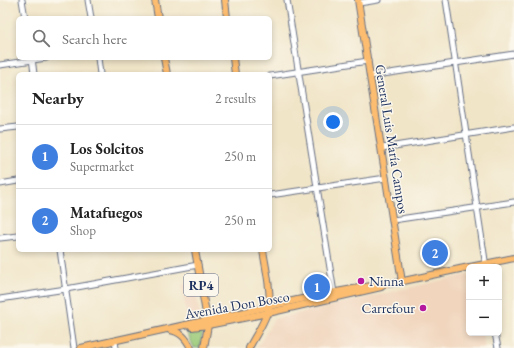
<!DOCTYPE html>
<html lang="en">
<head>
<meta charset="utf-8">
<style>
	body { margin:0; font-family:"EB Garamond",serif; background:#f6f6f6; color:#222 }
	.controls { position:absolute; right:12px; bottom:12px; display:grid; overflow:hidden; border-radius:6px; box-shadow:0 2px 6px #0003 }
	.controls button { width:36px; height:36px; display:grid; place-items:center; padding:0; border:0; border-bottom:1px solid #e0e0e0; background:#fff; color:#222; font:20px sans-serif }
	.you { position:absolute; left:333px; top:122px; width:14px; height:14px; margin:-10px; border:3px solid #fff; border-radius:50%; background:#1a73e8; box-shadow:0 0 0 6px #1a73e833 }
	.badge { display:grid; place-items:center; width:26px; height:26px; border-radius:50%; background:#b5179e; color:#fff; font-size:13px; font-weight:700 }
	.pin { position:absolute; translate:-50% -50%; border:2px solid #fff; box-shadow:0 1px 4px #0006 }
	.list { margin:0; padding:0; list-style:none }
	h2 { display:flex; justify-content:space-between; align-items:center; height:52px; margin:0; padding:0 16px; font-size:17px }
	h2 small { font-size:13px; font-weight:400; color:#767676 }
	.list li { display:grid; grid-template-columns:26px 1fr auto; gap:12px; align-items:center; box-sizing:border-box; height:64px; padding:0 16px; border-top:1px solid #e0e0e0 }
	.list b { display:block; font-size:15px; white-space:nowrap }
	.list p { margin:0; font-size:13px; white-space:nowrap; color:#767676 }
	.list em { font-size:13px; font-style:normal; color:#767676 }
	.icon { flex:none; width:22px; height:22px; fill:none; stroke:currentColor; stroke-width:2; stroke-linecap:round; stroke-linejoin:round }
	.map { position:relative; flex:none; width:514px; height:348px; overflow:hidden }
	.search { position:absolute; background:#fff; box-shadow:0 2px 6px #0003; left:16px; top:16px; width:256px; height:44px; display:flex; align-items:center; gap:10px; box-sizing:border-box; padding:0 14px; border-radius:6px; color:#767676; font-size:15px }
	.panel { position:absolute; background:#fff; box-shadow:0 2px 6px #0003; left:16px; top:72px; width:256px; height:180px; border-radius:6px }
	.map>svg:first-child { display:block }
	.built { fill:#f1d5bd }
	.green { fill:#9ac977; stroke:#5a7c6a }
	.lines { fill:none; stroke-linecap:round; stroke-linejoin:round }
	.minor-casing { stroke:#666f83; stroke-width:7 }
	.major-casing { stroke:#666f83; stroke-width:8 }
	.minor { stroke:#fff; stroke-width:5 }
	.major { stroke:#fdbd6f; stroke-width:6 }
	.poi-dot { fill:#b5179e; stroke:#fbf7ec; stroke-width:1.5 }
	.labels { text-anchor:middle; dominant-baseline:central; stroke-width:3; stroke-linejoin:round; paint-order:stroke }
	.shield { fill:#fbf7ec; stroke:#5e6b89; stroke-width:1 }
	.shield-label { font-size:13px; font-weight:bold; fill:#1b2f5e }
	.street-label { font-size:14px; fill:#1b2f5e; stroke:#fbf7ec }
	.poi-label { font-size:14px; fill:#1b2f5e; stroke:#fbf7ec; text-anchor:start }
</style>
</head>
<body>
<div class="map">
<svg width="514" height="348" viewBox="0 0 514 348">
	<rect width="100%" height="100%" fill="#fbf7ec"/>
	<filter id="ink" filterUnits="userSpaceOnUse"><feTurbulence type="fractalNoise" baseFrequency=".025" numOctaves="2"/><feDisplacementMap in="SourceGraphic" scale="8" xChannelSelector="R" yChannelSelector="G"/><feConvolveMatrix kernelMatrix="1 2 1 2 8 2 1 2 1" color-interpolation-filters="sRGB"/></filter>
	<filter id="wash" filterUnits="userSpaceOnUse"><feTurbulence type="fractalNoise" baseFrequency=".012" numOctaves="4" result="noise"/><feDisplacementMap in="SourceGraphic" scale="16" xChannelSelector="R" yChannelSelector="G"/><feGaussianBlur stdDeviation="0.9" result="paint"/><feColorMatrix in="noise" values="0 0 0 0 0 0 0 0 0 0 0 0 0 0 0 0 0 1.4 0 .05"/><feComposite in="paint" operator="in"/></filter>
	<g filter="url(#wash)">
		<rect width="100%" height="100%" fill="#f1e5c8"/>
		<g class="built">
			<path d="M469,274V333H482L485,348H257L274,319Z"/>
			<path d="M194,283L200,315L187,318L182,285Z"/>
		</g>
		<path class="green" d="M201,329L203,331L200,348H194L187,333L188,331Z"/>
	</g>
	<g filter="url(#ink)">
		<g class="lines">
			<defs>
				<g id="minor">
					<path d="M22,0L25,18"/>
					<path d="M88,0L91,18"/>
					<path d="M287,0L334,293"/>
					<path d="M446,0L486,267"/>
					<path d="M359,3L378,0"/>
					<path d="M32,58L34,74"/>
					<path d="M98,58L100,74"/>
					<path d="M0,65L46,58"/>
					<path d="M270,76L368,61"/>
					<path d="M370,76L514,54"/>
					<path d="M0,129L18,127"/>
					<path d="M382,148L514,127"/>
					<path d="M0,184L18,181"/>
					<path d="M270,195L386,178"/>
					<path d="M393,220L514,202"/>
					<path d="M0,238L18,236"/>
					<path d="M60,250L74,348"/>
					<path d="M0,299L66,289L198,265"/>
					<path d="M495,333L498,348"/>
					<path d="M115,341L116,348"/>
				</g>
				<g id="major">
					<path d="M155,0L158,18"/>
					<path d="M225,0L227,18"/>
					<path d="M358,0L402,282"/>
					<path d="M164,58L167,74"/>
					<path d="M233,58L235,74"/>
					<path d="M195,250L208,325L204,348"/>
					<path d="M470,267L514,258"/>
					<path d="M399,282L469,267"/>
					<path d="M192,327L208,325L268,313L381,287"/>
					<path d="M170,330C181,332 186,338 191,348"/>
					<path d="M81,348C142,335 202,321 262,308C308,297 355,287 402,282"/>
					<path d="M249,348C255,336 267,319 269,306C272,292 265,265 263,250"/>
				</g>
			</defs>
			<use href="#minor" class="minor-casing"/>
			<use href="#major" class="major-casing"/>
			<use href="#minor" class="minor"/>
			<use href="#major" class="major"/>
		</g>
	</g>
	<g class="poi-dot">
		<circle cx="361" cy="281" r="4"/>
		<circle cx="423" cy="308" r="4"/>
	</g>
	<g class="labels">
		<rect class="shield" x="184" y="274" width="34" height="22" rx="3"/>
		<g class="shield-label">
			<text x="201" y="285">RP4</text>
		</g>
		<g class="street-label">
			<text transform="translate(392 139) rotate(81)">General Luis María Campos</text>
			<text transform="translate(237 305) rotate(-10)">Avenida Don Bosco</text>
		</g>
		<g class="poi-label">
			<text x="369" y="281">Ninna</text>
			<text x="415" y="308" text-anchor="end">Carrefour</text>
		</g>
	</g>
</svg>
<div class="controls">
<button>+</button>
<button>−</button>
</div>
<div class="you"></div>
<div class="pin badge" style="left:317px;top:287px;background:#3f7fe0">1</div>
<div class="pin badge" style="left:435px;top:253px;background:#3f7fe0">2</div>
<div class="search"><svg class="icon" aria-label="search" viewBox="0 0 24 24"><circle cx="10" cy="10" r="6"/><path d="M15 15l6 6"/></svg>Search here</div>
<section class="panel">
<h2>Nearby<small>2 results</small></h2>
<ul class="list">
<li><span class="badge" style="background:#3f7fe0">1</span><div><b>Los Solcitos</b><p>Supermarket</p></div><em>250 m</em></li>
<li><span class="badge" style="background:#3f7fe0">2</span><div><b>Matafuegos</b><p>Shop</p></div><em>250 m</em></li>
</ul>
</section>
</div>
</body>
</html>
